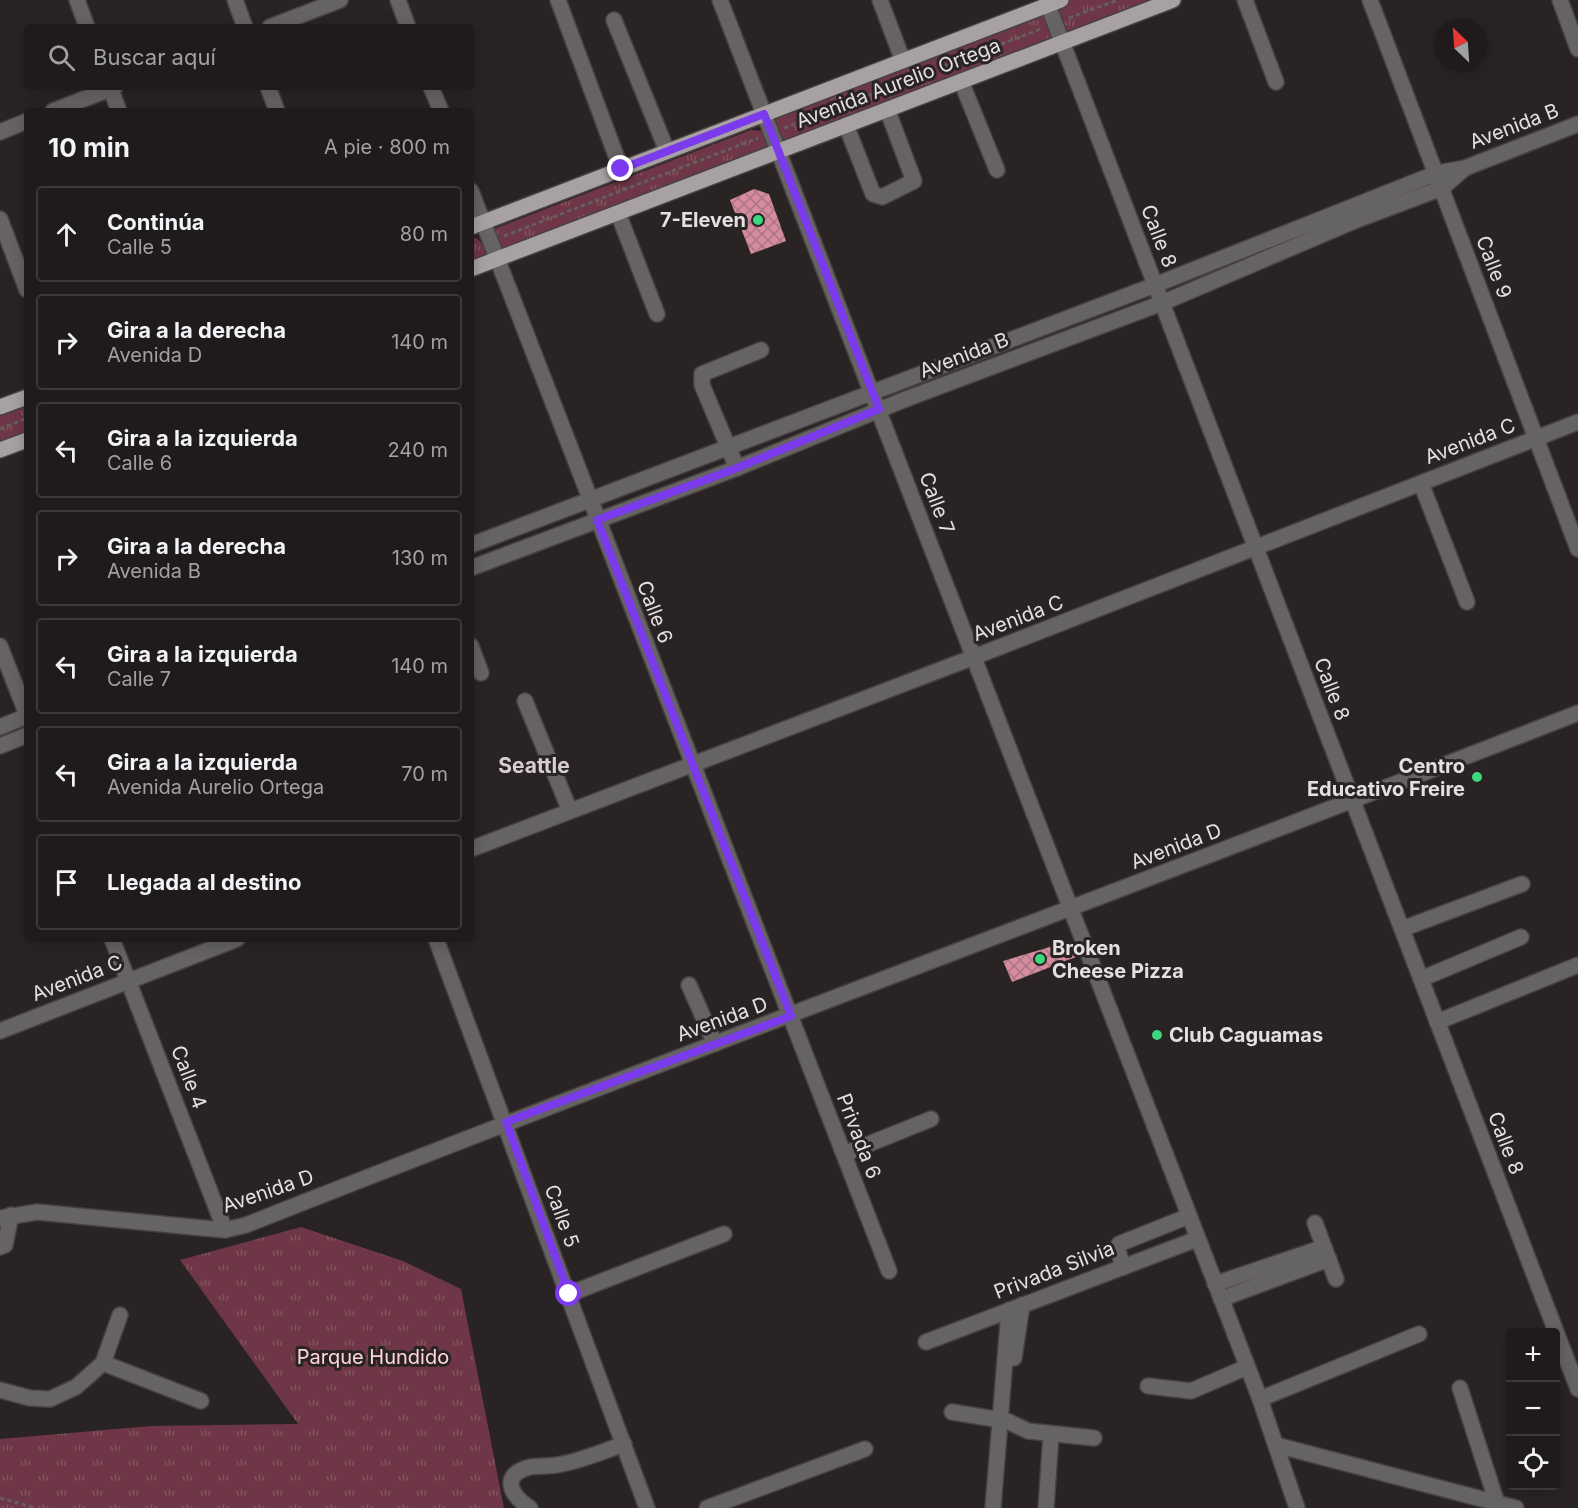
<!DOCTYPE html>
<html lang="es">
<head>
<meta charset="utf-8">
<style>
	body { margin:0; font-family:Inter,sans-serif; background:#272324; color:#f1f3f6 }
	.controls { position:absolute; right:18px; bottom:18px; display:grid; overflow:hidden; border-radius:6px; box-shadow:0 3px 15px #0003 }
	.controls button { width:54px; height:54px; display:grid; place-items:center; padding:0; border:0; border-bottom:2px solid #3c383a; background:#1f1a1b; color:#f1f3f6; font:30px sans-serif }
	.compass { position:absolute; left:1434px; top:18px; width:54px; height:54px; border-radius:50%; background:#1f1a1b; box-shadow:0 3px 15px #0003; rotate:335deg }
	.stop { position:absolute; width:18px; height:18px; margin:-14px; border:4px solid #7c3aed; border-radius:50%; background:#fff }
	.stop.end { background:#7c3aed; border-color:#fff; box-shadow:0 2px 6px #0008 }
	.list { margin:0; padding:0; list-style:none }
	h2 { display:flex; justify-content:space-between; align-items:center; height:78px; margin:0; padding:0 24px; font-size:26px }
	h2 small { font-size:20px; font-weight:400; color:#a1a1a3 }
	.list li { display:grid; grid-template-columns:39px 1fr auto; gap:18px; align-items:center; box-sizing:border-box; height:96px; margin:0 12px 12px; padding:0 12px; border:2px solid #3c383a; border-radius:6px }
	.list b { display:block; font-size:22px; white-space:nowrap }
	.list p { margin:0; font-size:20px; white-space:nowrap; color:#a1a1a3 }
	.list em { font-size:20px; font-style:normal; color:#a1a1a3 }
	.icon { flex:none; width:33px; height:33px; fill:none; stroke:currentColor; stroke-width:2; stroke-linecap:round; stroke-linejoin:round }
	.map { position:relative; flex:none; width:1578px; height:1508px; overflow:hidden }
	.search { position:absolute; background:#1f1a1b; box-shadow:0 3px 15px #0003; left:24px; top:24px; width:450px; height:66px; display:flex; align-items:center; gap:15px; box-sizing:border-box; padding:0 21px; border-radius:6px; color:#a1a1a3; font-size:22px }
	.panel { position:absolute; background:#1f1a1b; box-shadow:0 3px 15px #0003; left:24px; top:108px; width:450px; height:834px; border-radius:6px }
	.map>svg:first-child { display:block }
	.grass { fill:url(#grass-tufts) }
	.building { fill:url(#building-cross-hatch) }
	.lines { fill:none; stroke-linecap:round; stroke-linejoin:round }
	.minor-casing { stroke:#474142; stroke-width:18 }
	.major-casing { stroke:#474142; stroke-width:18 }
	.path { stroke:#645e5f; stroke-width:3; stroke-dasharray:4.5 3; stroke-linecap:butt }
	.minor { stroke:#666363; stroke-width:15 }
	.major { stroke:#a8a1a3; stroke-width:15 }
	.route { stroke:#7c3aed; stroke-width:8 }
	.poi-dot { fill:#3dd77e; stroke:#292324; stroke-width:2 }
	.labels { text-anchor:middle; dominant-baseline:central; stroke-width:6; stroke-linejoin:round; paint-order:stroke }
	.street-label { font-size:20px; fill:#e4e0e1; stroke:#292324 }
	.poi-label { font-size:20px; font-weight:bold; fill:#e4e0e1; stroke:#292324; text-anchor:end }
	.park-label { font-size:20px; fill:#ffd4de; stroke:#292324 }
	.neighbourhood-label { font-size:21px; font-weight:bold; fill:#d6ced0; stroke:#292324 }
</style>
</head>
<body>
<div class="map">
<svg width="1578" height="1508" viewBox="0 0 1578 1508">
	<defs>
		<pattern id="grass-tufts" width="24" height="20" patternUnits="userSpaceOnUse" patternTransform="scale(1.5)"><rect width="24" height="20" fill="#6e3646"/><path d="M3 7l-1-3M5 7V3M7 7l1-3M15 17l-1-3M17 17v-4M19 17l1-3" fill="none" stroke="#835360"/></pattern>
		<pattern id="building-cross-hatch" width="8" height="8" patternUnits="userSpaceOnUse" patternTransform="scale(1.5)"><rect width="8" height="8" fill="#d68c9e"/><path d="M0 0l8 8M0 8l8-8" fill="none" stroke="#aa7683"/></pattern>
	</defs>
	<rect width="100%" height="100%" fill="#292324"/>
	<g class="grass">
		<path d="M1068,0H1169L780,149L768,128L777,115Z"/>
		<path d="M751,130L762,131L770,149L504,255L493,244L494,229Z"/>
		<path d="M472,237L478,239L488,251L485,263L471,268Z"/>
		<path d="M27,406V439L0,449V416Z"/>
		<path d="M301,1227L403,1261L461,1289L504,1508H0V1439L151,1426L298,1424L180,1260Z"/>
	</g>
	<g class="building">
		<path d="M754,189L769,194L786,241L751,254L730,200Z"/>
		<path d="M1070,941L1076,957L1012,982L1003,961Z"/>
	</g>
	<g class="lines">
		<defs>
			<g id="minor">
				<path d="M77,0L87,27"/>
				<path d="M235,0L245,27"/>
				<path d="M398,0L408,27"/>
				<path d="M558,0L621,169"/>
				<path d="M720,0L1260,1399L1297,1508"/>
				<path d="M880,0L903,61"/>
				<path d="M1046,0L1578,1389"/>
				<path d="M1245,0L1276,82"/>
				<path d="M1370,0L1578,549"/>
				<path d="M1560,0L1578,49"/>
				<path d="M614,20L667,151"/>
				<path d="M270,27L340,0"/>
				<path d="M961,81L997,170"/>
				<path d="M110,87L119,111"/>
				<path d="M268,87L277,111"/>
				<path d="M431,87L441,111"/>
				<path d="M53,111L115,87"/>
				<path d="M846,125L873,194L882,197L914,181L887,109"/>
				<path d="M0,132L27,121"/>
				<path d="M471,191L889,1271"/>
				<path d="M618,213L657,314"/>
				<path d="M0,219L27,290"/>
				<path d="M737,468L702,385V374L761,350"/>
				<path d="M1421,483L1467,602"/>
				<path d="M471,545L1155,285L1437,173L1465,168L1578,124"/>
				<path d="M471,568L737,468L906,399L1162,303L1354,221L1442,188L1465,168"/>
				<path d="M0,646L27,715V716L0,727"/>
				<path d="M471,646L481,673"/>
				<path d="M525,701L570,811"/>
				<path d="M0,746L27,735"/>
				<path d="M471,849L974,657L1578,422"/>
				<path d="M1402,929L1522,884"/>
				<path d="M112,939L225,1230"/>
				<path d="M436,939L647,1508"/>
				<path d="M1421,979L1521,937"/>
				<path d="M689,985L715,1044"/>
				<path d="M1437,1022L1578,965"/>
				<path d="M0,1031L237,939"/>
				<path d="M844,1154L931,1119"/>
				<path d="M0,1218L37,1212L203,1228L225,1230L246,1225C689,1050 1135,886 1578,713"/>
				<path d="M1315,1223L1336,1279"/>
				<path d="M0,1247L5,1245L11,1215"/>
				<path d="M1124,1267L1117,1249L1119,1244L1189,1216"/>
				<path d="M1215,1284L1324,1247"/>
				<path d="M569,1294L724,1234"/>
				<path d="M1221,1299L1329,1259"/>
				<path d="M926,1342L1197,1239"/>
				<path d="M1014,1358L1022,1305"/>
				<path d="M103,1363L201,1401"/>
				<path d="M1148,1386L1191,1391L1247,1367"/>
				<path d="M1460,1388L1497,1503"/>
				<path d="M0,1390L30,1398L50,1399L76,1387L103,1363L120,1315"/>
				<path d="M1260,1399L1419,1334"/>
				<path d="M952,1412L1007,1421L1028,1431L1094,1438"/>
				<path d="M1276,1445L1516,1508"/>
				<path d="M530,1508C511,1496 499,1475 530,1467C540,1465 552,1467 562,1464C583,1460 604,1451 624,1444"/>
				<path d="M707,1508L865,1449"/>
				<path d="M993,1508L1009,1310"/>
				<path d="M1046,1508L1051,1435"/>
			</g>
			<g id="major">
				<path d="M471,227L1061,0"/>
				<path d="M471,269L1173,0"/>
				<path d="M0,407L27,397"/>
				<path d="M0,450L27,440"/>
			</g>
		</defs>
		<use href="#minor" class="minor-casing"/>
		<use href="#major" class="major-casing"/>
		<g class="path">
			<path d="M1069,18L1118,0"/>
			<path d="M784,128L1043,28"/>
			<path d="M504,236L758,138"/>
			<path d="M0,429L27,418"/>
			<path d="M0,1498L36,1508"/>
		</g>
		<use href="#minor" class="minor"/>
		<use href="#major" class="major"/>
	</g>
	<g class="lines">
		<path class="route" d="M569,1294L506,1122L791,1016L597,520L737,468L879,409L764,114L621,169"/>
	</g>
	<g class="poi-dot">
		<circle cx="758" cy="220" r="6"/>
		<circle cx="1477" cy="777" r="6"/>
		<circle cx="1040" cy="959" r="6"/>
		<circle cx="1157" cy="1035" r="6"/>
	</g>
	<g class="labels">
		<g class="street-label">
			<text transform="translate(898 83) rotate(-21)">Avenida Aurelio Ortega</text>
			<text transform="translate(1514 126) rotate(-21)">Avenida B</text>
			<text transform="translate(1159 236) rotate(69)">Calle 8</text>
			<text transform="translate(1494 267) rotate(69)">Calle 9</text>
			<text transform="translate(964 355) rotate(-21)">Avenida B</text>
			<text transform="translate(1470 441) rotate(-21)">Avenida C</text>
			<text transform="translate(937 503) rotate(69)">Calle 7</text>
			<text transform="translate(655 612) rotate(69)">Calle 6</text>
			<text transform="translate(1018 618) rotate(-21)">Avenida C</text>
			<text transform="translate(1332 689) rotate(69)">Calle 8</text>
			<text transform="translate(1176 846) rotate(-21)">Avenida D</text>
			<text transform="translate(77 978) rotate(-21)">Avenida C</text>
			<text transform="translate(722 1019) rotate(-20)">Avenida D</text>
			<text transform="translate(189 1077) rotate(69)">Calle 4</text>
			<text transform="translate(859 1136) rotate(69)">Privada 6</text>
			<text transform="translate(1506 1143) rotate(69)">Calle 8</text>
			<text transform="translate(268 1191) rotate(-19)">Avenida D</text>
			<text transform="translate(562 1216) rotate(70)">Calle 5</text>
			<text transform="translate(1054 1270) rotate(-21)">Privada Silvia</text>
		</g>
		<g class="poi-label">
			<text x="746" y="220">7-Eleven</text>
			<text x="1465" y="766">Centro<tspan x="1465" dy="23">Educativo Freire</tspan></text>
			<text x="1052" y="948" text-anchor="start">Broken<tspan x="1052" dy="23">Cheese Pizza</tspan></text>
			<text x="1169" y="1035" text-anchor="start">Club Caguamas</text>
		</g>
		<g class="park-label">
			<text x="373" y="1357">Parque Hundido</text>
		</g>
		<g class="neighbourhood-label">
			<text x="534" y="765">Seattle</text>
		</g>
	</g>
</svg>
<div class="controls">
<button>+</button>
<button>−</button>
<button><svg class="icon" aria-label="locate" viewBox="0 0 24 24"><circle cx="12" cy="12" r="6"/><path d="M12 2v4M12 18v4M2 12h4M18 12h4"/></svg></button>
</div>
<svg class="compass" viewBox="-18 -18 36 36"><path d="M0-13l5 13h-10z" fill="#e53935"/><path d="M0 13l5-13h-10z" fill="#a1a1a3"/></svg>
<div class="stop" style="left:569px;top:1294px"></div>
<div class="stop end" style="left:621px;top:169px"></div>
<div class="search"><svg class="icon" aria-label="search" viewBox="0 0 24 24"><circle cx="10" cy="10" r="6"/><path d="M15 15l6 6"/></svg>Buscar aquí</div>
<section class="panel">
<h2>10 min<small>A pie · 800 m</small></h2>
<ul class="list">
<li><svg class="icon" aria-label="ahead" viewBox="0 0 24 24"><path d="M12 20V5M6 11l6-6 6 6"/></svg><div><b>Continúa</b><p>Calle 5</p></div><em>80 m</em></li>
<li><svg class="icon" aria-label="right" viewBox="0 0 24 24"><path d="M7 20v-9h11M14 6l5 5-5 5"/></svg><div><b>Gira a la derecha</b><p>Avenida D</p></div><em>140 m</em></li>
<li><svg class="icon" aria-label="left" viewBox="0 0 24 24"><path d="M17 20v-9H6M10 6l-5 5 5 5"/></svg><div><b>Gira a la izquierda</b><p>Calle 6</p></div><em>240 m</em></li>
<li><svg class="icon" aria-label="right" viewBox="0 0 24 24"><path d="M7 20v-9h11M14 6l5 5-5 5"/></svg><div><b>Gira a la derecha</b><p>Avenida B</p></div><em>130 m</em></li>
<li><svg class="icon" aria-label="left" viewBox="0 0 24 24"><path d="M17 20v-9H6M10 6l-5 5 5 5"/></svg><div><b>Gira a la izquierda</b><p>Calle 7</p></div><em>140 m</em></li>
<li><svg class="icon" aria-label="left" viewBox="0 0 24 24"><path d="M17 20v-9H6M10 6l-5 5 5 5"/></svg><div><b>Gira a la izquierda</b><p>Avenida Aurelio Ortega</p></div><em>70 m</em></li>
<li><svg class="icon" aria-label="arrive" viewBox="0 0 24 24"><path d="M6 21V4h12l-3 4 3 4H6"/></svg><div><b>Llegada al destino</b></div></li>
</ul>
</section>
</div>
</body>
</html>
